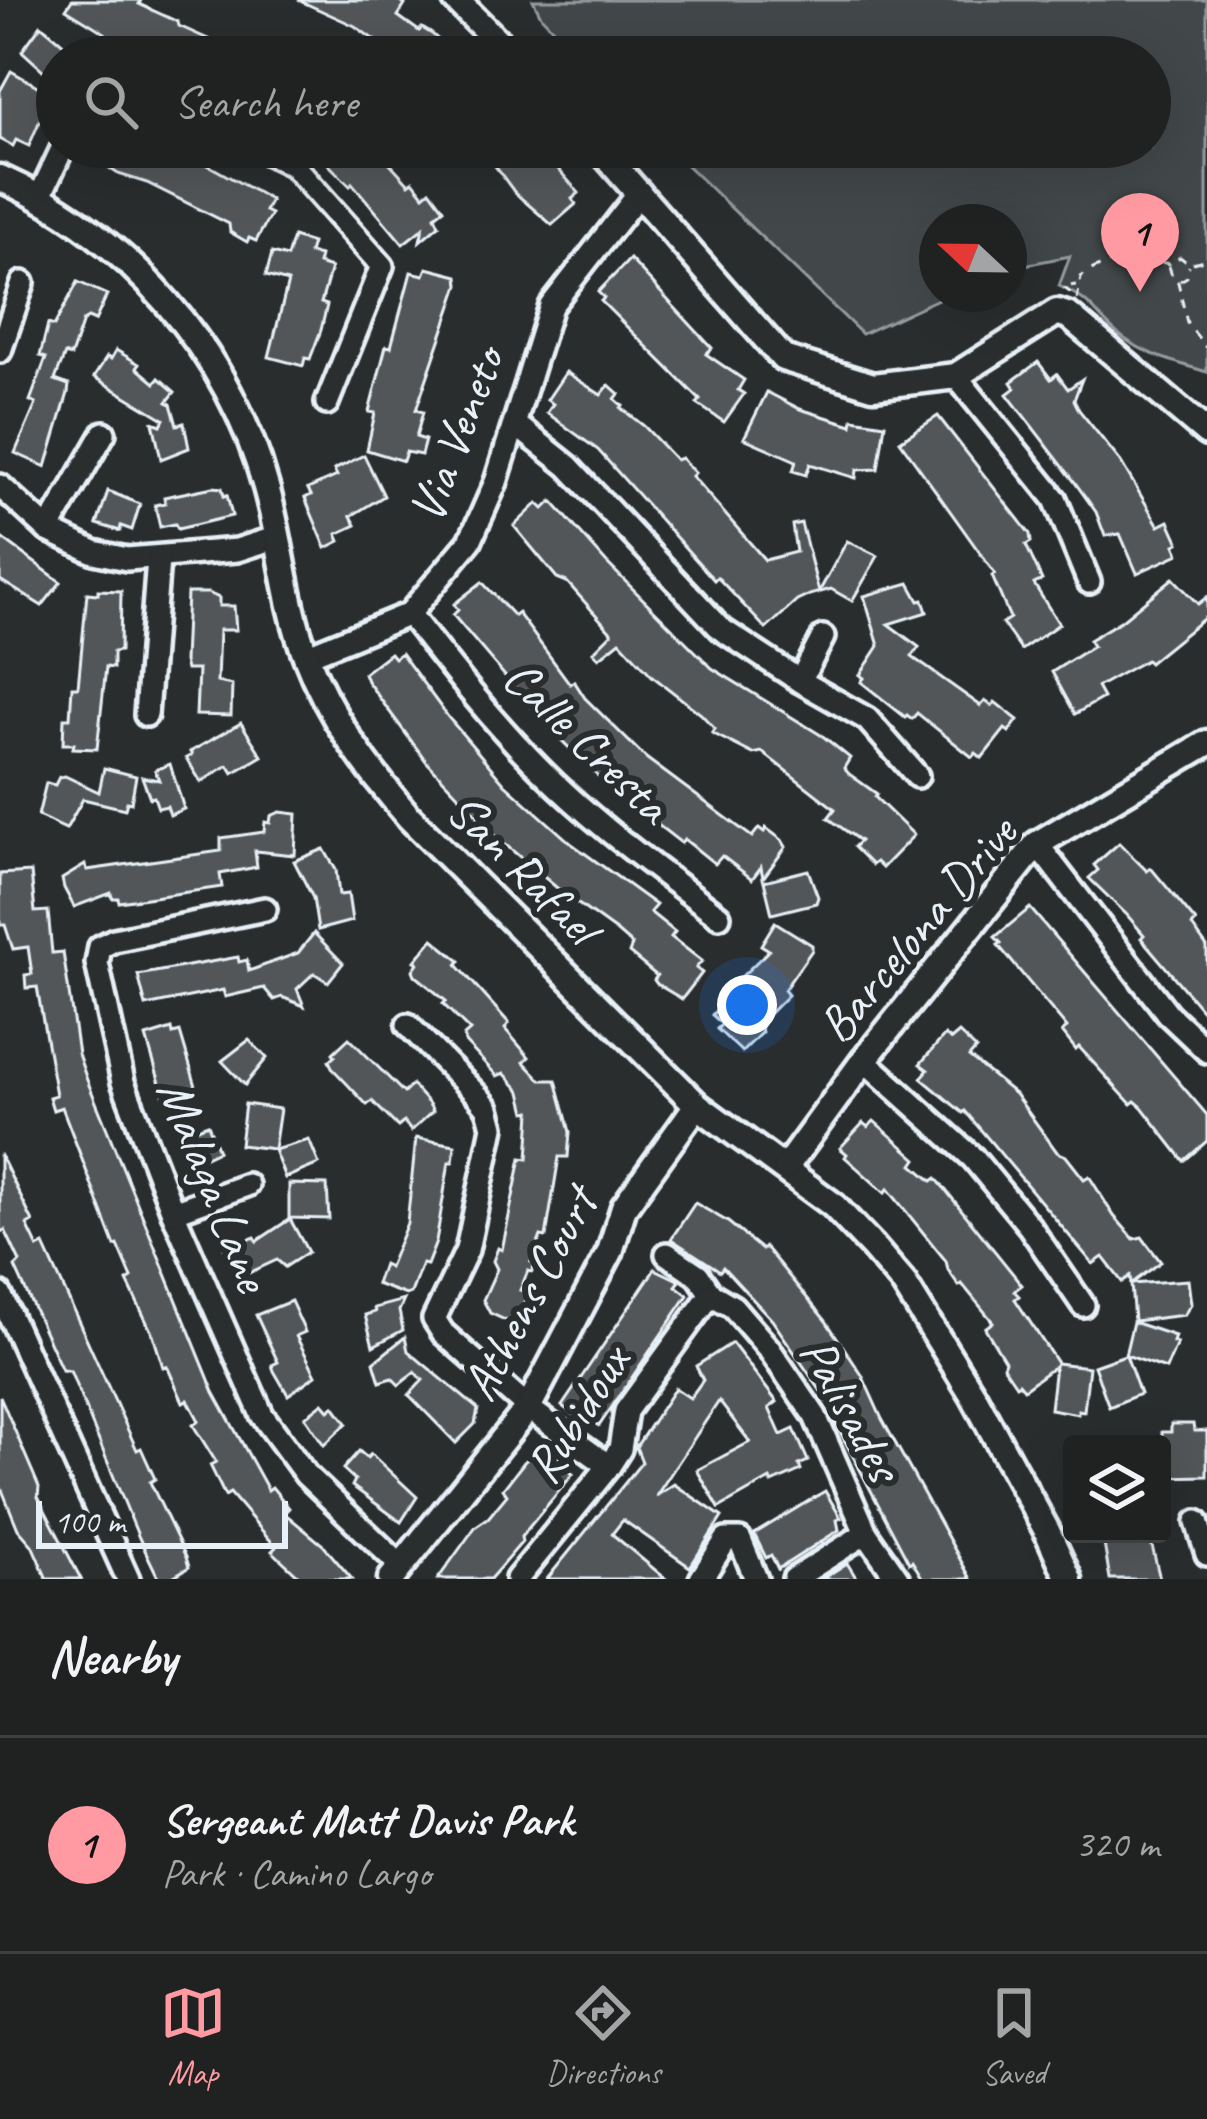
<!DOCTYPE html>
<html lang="en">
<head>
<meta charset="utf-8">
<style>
	body { margin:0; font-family:Caveat,sans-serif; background:#282a2a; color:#f1f3f6 }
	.controls { position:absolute; right:36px; bottom:36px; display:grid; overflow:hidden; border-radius:12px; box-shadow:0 12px 48px #0002 }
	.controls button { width:108px; height:108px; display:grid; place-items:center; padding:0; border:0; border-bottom:3px solid #3d3f40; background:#202222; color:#f1f3f6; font:60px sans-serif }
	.compass { position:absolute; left:919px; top:204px; width:108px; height:108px; border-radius:50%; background:#202222; box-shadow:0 12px 48px #0002; rotate:292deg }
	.scale { position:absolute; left:36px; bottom:30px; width:252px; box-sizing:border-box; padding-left:12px; border:6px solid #e8f1f8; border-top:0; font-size:33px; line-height:42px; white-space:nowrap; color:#e8f1f8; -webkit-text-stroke:9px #2a2d2e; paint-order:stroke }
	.you { position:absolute; left:747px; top:1005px; width:42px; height:42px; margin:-30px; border:9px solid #fff; border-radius:50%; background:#1a73e8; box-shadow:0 0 0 18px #1a73e833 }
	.badge { display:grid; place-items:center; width:78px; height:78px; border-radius:50%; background:#ff9aa2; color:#111; font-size:39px; font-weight:700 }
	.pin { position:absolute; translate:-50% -99px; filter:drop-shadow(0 3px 6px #0008) }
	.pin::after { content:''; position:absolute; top:63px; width:42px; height:36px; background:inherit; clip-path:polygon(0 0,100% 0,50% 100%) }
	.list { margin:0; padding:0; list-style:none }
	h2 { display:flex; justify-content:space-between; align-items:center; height:156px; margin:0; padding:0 48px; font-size:51px }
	h2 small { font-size:39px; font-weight:400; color:#a2a4a5 }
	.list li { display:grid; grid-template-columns:78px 1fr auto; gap:36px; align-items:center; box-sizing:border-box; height:216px; padding:0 48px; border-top:3px solid #3d3f40 }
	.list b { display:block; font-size:45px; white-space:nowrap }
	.list p { margin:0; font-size:39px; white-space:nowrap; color:#a2a4a5 }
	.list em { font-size:39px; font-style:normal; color:#a2a4a5 }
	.icon { flex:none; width:66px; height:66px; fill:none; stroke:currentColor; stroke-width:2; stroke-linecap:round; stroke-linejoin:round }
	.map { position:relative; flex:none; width:1207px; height:1579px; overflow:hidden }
	.search { position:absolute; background:#202222; box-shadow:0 12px 48px #0002; left:36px; right:36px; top:36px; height:132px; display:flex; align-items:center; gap:30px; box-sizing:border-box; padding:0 42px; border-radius:66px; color:#a2a4a5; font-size:45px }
	.sheet { height:372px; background:#202222 }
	nav { display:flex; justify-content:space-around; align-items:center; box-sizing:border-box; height:168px; border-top:3px solid #3d3f40; background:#202222; font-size:33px; color:#a2a4a5 }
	nav a { display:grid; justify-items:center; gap:6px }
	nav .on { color:#ff9aa2 }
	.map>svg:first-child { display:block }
	.green { fill:#424648; stroke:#959ca0; stroke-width:3 }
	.building { fill:#535759; stroke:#e8f1f8; stroke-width:3 }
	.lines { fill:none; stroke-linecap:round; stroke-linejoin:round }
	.minor-casing { stroke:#e8f1f8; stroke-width:30 }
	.tertiary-casing { stroke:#e8f1f8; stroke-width:33 }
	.path { stroke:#e8f1f8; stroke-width:3; stroke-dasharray:9 9; stroke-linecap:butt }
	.minor { stroke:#2a2d2e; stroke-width:21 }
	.tertiary { stroke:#2a2d2e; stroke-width:24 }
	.labels { text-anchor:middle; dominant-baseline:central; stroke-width:12; stroke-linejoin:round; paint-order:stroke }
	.street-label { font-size:51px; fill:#e8f1f8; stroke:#2a2d2e }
</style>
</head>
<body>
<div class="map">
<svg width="1207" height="1579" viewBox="0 0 1207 1579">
	<rect width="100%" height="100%" fill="#2a2d2e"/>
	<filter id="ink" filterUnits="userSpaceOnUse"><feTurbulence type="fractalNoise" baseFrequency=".00833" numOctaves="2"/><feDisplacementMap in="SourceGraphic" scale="24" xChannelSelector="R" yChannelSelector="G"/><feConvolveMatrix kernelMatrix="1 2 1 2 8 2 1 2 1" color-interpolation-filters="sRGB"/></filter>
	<g filter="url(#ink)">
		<path class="green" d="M533,0H1207V372C1175,362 1144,355 1118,334C1092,312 1094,302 1059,286L1070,256L1009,268V222H937V294H949L862,334L668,147H1150V57H579L541,16Z"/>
		<g class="building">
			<path d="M72,0H141L139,4L178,22L179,26L217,43L226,40L232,42L235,57H145L103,38L105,33L66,9Z"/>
			<path d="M298,0H398L405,5L398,16L419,31L422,28L432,34L457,57H398L355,26Z"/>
			<path d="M41,25L79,57H57V83L22,51Z"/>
			<path d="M11,71L51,94L29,146L16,140L13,146L0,139V91Z"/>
			<path d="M78,147H175L271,200L265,211L271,214L256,241L249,238L247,242L230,232L229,224L147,183L118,174Z"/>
			<path d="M311,147H375L409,184L413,181L424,195L430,190L444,209L435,216L439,225L420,241L423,228L403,244L352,183L350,186Z"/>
			<path d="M481,147H539L579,193L572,199L576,204L552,225L515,193Z"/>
			<path d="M293,237L312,243L309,253L320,256L318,264L331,268L321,303L327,305L321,330L310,359L305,358L303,366L269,357L288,282L266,276L272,253L287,257Z"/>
			<path d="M630,259L712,348L706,354L744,380L738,390L744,394L724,422L697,404L700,400L601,301L604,298L598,292Z"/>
			<path d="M427,268L458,276L459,285L416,410L423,412L416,437L425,440L421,455L406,452L403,461L367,450L375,413L369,412L386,346L391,347L411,272L424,275Z"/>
			<path d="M78,282L107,295L95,321L88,318L83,321L71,356L65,354L55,380L69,385L68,393L46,467L15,453L36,404L30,401L46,358L40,356L48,324L54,326Z"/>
			<path d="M116,350L139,364L137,368L155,383L159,378L175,392L167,402L171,404L177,425L184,423L189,448L161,459L153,422L161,425L164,419L94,377L107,357L111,359Z"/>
			<path d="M1038,362L1051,379L1057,374L1068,389L1082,379L1074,400L1079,410L1121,462L1159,526L1169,521L1179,543L1175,545L1179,554L1137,573L1120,534L1105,536L1096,512L1071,477L1007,394L1015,388L1011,382Z"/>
			<path d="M566,372L601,395L609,385L619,394L615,399L623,406L621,408L644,426L676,460L681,458L695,473L692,476L765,560L796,552L792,525L801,523L819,592L847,541L878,556L852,601L831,589L810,595L797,601L766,629L717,577L714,580L598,450L547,413L553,404L547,400Z"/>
			<path d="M767,392L800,409L852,425L853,419L885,424L878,469L857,470L856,478L810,464L806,475L793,471L796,461L744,438Z"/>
			<path d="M938,416L1030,534L1031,542L1026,545L1042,580L1034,584L1059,624L1021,650L1002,623L1010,618L992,576L995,574L900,441Z"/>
			<path d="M364,455L384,496L351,516L356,525L337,534L340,541L326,548L305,498L311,495L308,489L337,476L334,470Z"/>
			<path d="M213,487L222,488L224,496L227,495L232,516L178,529L175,524L160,527L155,505L165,503L164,497Z"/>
			<path d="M108,491L140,504L132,530L121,526L120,531L97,524Z"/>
			<path d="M552,501L606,562L712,668L824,737L850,758L844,768L849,774L877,794L875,797L914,835L882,868L876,862L872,865L854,847L860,841L828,818L835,809L762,752L753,754L712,733L715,729L701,714L652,676L620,641L599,658L593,652L612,633L567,582L557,578L514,526L538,503L544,509Z"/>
			<path d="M0,537L61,582L42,606L0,580Z"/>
			<path d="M1173,578L1198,604L1207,597V616L1149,663L1146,660L1097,687L1103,698L1075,714L1052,672L1093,646L1089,640L1122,620Z"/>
			<path d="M482,582L514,616L518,613L570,684L574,681L585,698L646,758L752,837L759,828L764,832L766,828L782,840L786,847L763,878L761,867L752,879L722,856L715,864L684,839L681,843L636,808L641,802L618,785L613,791L550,729L453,615L458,610L454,604Z"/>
			<path d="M909,583L919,601L923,600L927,612L888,624L919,647L912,657L981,706L985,701L992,706L995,702L1018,720L1009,732L1005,729L982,758L976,753L972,757L917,713L912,719L907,715L905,717L861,682L864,678L860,675L879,646L864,596Z"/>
			<path d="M98,590L121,591L120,651L113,652V668L106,667L97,749L73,748L74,744H63L64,718H70L72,687H78L87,593L98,594Z"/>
			<path d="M187,593H208L219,598V606H234L236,630H219L217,682L232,685L231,716L196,715L198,670H186L184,661Z"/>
			<path d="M390,653L394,658L401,653L448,717L505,784L572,844L656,905L650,912L675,932L671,937L702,961L696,968L702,973L682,999L657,984L654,980L657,976L629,953L632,945L617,932L563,893L476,820L479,817L426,761L367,681L364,673Z"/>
			<path d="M241,723L262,756L233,773L228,765L201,782L186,758L192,755L190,752Z"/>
			<path d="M170,764L184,809L170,815L167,806L158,808L154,797L150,798L142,777L159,780L155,770Z"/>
			<path d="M104,768L136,776L131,803L127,802L125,809L83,799L66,829L38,816L46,783L55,785L59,777L65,776L99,792Z"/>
			<path d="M280,812L297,814L295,855L255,851L257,867L220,874L222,887L119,902L118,898H112L111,893L74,907L64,888L62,879L85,865L87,870L221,851V838L264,832L265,822L270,823L271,816Z"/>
			<path d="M1119,843L1147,871L1151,868L1196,922L1192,926L1207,947V1016L1141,938L1144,935L1127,915L1089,878L1098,870L1094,865Z"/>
			<path d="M324,849L336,870L339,895L348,894L352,921L318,930L313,898L294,861Z"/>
			<path d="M808,870L818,897L816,903L772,914L764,881Z"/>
			<path d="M31,872L35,912L48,911L52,953L63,952L78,1054L87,1080L214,1392L268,1490L272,1487L289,1508L284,1513L323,1545L352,1579H302L272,1551L276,1547L230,1493L225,1496L210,1465L216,1462L193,1425L199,1421L188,1400L183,1402L167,1366L163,1367L153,1335L127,1281L132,1278L118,1245L115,1246L62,1107L53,1110L49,1097L56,1095L37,987L26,988L25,975L32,974L28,947L13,949L5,925H0V874Z"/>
			<path d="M1030,908L1207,1115V1141L1184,1161L1142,1107L1135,1101L1131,1104L1079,1047L1076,1050L1062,1032L1067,1028L998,945L1001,943L995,937Z"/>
			<path d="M775,922L812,945V950L784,990L788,995L760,1023L762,1032L742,1052L717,1029L722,1024L712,1015L741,983L738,980L769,950L761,945Z"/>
			<path d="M314,933L343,963L328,982L314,973L297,989L304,1006L282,997L274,1000L264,988L225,997L223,990L146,1006L138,975L238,957L239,962L247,960L249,971L298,953Z"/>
			<path d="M433,939L460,961L457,965L509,1023L505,1029L529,1057L524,1062L541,1080H556L570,1132L568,1157H559L546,1237L541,1236L531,1262L535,1263L532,1272L528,1271L520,1290L529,1293L516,1325L490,1313L483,1300L497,1269L493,1261L498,1248L502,1250L521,1158L528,1159L531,1111L526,1112L521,1092L504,1073L497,1076L465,1042L464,1036L470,1031L443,1004L446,1001L415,975L413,970L418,963L415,961Z"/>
			<path d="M172,1029L173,1034L180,1032L198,1093L166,1103L146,1037Z"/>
			<path d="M959,1033L976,1049L969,1057L1015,1094L1057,1152L1066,1156L1084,1179L1089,1176L1114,1216L1134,1239L1142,1237L1161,1262L1131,1284L1130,1276L1122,1282L1103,1257L1093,1264L965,1111L963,1113L921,1078L928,1070L920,1064L945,1035L951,1040Z"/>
			<path d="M349,1038L404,1093L412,1085L429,1104L433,1111L411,1131L404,1122L398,1127L372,1101L367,1105L333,1069L329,1061L335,1056L333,1053Z"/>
			<path d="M249,1040L267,1058L245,1085L222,1061Z"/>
			<path d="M245,1104L280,1109L274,1149L240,1145Z"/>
			<path d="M874,1121L917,1159L913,1165L932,1181L936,1178L1022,1285L1014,1291L1019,1296L1015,1299L1057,1363L1089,1367L1084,1411L1078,1410V1414L1050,1409L1055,1366L1024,1389L1019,1383L1016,1385L1003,1366L1005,1361L985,1328L993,1322L962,1284L959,1286L948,1270L946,1261L888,1189L885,1193L845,1157L847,1154L840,1148L863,1123L868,1127Z"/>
			<path d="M208,1124L218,1151L188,1165L179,1135Z"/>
			<path d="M416,1138L455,1145L453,1162H449L436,1242L427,1265L422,1264L411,1293L406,1295L376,1284L383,1264L389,1267L407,1223Z"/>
			<path d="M309,1140L319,1164L285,1178L274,1150Z"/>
			<path d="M0,1154L33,1222L27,1225L38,1248L44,1245L137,1450L141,1448L155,1479L150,1482L186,1557L189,1567L169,1579H159L139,1538L70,1371L62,1370L15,1267L20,1262L5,1230L0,1232Z"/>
			<path d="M289,1184L327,1185L329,1219L289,1218Z"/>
			<path d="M695,1203L728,1222L762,1250L765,1247L826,1321L862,1375L882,1419L971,1579H923L912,1561L909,1563L835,1422L840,1419L772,1320L723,1267L720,1271L671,1239Z"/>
			<path d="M290,1219L308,1252L285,1267L277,1260L240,1277L224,1248L255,1237L257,1241Z"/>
			<path d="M655,1269L680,1281L676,1286L688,1295L599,1426L590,1420L588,1424L562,1406Z"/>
			<path d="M1188,1280L1191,1304L1184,1315L1134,1321L1131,1284Z"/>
			<path d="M404,1300L399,1311L403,1330L373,1346L365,1315L375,1312L374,1308Z"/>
			<path d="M291,1301L305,1332L296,1336L316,1375L288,1395L274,1371L272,1365L278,1362L256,1315Z"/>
			<path d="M1133,1322L1175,1336L1173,1342L1177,1343L1166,1369L1126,1355L1140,1394L1109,1407L1094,1366L1125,1355Z"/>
			<path d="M405,1337L408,1351L478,1409L475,1424L456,1443L409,1395L423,1380L415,1372L399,1385L392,1378L380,1382L374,1362Z"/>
			<path d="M732,1343L777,1402L769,1408L781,1435L794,1429L808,1461L799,1465L801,1470L772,1483L770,1479L719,1508L697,1470L750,1442L719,1401L656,1496L674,1484L722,1517L690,1567L623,1520L612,1534L666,1579H547L642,1462L636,1447L675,1388L690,1398L703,1380L696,1366Z"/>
			<path d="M0,1396L39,1487L38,1497L81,1579H47L32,1545L18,1529L0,1485Z"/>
			<path d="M323,1403L329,1410L334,1406L347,1423L324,1445L305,1417Z"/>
			<path d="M1171,1424H1193L1194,1431H1207V1476L1162,1477V1432H1171Z"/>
			<path d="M543,1445L568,1464L565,1468L573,1474L521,1537L522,1542L490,1579H438L476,1526L488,1518L507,1495L503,1489L524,1462Z"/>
			<path d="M359,1451L367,1458L371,1454L417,1497L401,1522L352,1486L355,1480L343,1469Z"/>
			<path d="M825,1491L841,1518L837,1520L839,1530L778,1569L771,1555L766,1558L754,1534Z"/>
			<path d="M1136,1537L1138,1544L1151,1542L1160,1579H1110L1104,1544Z"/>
			<path d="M847,1563L857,1579H822Z"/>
		</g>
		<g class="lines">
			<defs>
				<g id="minor">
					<path d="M256,147L293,165L382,266L327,403"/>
					<path d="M40,196L63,147"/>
					<path d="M0,351L23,283"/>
					<path d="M956,376L1055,499L1089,582"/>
					<path d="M515,424L568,466L721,629L800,681L867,719L917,776"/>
					<path d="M0,486L48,530L94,552L127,559L237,550L278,537"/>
					<path d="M48,530L104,433"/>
					<path d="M409,614C451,668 492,721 540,769C594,824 658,869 719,916"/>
					<path d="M306,656L409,614L470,541L496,482L551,306L640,192"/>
					<path d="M800,681L823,637"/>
					<path d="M146,715L158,559"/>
					<path d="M1037,844L1168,1014L1207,1051"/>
					<path d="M265,909L114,940L100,947L97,963L123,1082L173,1212L262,1415L306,1475L401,1566"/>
					<path d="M408,1025L478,1096L488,1108L493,1127L467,1250L434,1319L443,1333L528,1408L609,1466"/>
					<path d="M864,1060L973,1158L1030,1227L1083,1305"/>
					<path d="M173,1212L247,1185"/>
					<path d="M667,1254L698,1275L711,1294"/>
					<path d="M0,1294L128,1579"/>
					<path d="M711,1294L733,1307L769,1349L815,1416L866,1533L898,1579"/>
					<path d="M1197,1522L1207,1554"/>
					<path d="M517,1579L609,1466L620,1449L626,1411L711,1294"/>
					<path d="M701,1579L726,1540H740L756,1579"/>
					<path d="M794,1579L866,1533"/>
				</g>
				<g id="tertiary">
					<path d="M456,0L513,57"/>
					<path d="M598,147L783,358L873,386L956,376L1057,312L1069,316L1207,433"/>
					<path d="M0,178C128,235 229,351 266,487C282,543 285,601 306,656C329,717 367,768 409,817L697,1105L833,1205L873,1247L903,1282L973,1395L1047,1531L1069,1579"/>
					<path d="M786,1167L864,1060L1037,844L1207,743"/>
					<path d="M391,1579L528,1408L610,1252L624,1207L697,1105"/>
				</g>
			</defs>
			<use href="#minor" class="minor-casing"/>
			<use href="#tertiary" class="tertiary-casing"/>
			<g class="path">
				<path d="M1169,266L1173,279L1178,282L1187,323L1207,349"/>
				<path d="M1180,281L1187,277L1189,266"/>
				<path d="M1071,293L1063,287L1076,285"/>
				<path d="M1077,300L1081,277C1106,257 1139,256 1169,264L1180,257L1189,264L1207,259"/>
			</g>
			<use href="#minor" class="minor"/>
			<use href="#tertiary" class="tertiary"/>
		</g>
	</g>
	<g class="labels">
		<g class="street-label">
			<text transform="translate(456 435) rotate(-69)">Via Veneto</text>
			<text transform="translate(587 741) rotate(44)">Calle Cresta</text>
			<text transform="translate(523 868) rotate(45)">San Rafael</text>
			<text transform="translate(917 929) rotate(-50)">Barcelona Drive</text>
			<text transform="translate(214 1185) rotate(68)">Malaga Lane</text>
			<text transform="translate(529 1294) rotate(-62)">Athens Court</text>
			<text transform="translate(851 1409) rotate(61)">Palisades</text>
			<text transform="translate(577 1414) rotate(-58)">Rubidoux</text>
		</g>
	</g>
</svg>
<div class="controls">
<button><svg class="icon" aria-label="layers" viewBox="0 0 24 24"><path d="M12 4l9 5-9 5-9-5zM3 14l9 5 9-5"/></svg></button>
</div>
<svg class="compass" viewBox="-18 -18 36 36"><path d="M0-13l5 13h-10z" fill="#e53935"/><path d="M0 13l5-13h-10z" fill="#a2a4a5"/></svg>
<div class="scale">100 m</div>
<div class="you"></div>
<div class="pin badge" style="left:1140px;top:292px">1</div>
<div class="search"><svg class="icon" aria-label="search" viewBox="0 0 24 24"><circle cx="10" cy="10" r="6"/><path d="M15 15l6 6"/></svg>Search here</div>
</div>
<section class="sheet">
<h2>Nearby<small></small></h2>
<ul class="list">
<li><span class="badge">1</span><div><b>Sergeant Matt Davis Park</b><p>Park · Camino Largo</p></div><em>320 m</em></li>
</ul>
</section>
<nav>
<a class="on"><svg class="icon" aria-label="map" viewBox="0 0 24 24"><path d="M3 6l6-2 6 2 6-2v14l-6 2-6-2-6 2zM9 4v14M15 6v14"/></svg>Map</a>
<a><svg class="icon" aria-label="directions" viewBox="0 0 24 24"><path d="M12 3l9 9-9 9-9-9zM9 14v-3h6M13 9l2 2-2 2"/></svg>Directions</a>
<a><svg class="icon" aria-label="saved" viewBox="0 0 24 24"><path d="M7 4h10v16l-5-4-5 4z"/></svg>Saved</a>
</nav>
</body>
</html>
